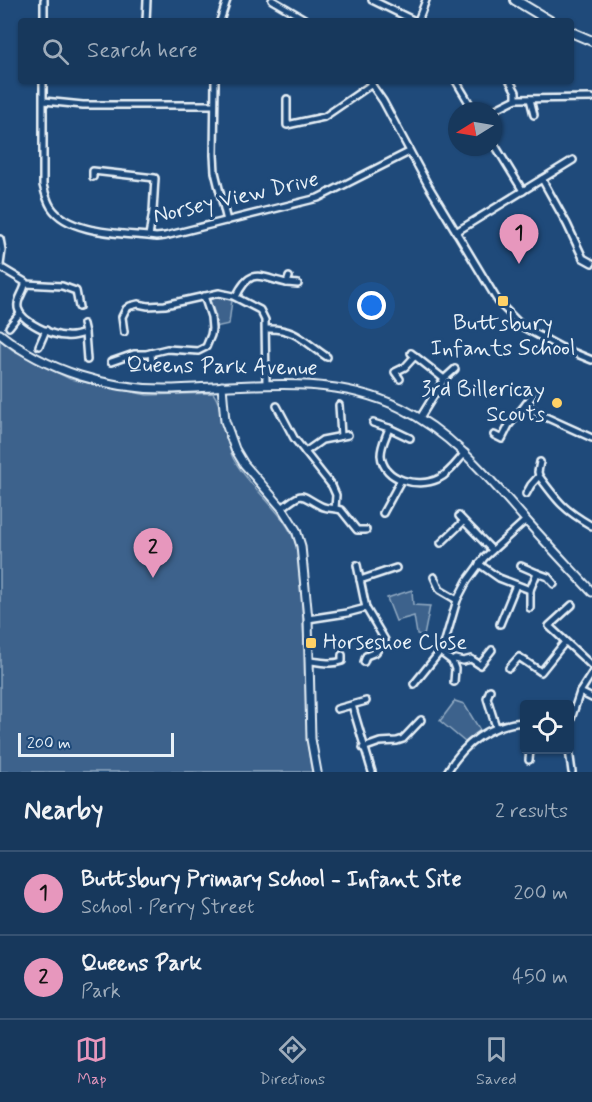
<!DOCTYPE html>
<html lang="en">
<head>
<meta charset="utf-8">
<style>
	body { margin:0; font-family:Mynerve,sans-serif; background:#203f62; color:#f1f3f6 }
	.controls { position:absolute; right:18px; bottom:18px; display:grid; overflow:hidden; border-radius:6px; box-shadow:0 2px 4px #0004 }
	.controls button { width:54px; height:54px; display:grid; place-items:center; padding:0; border:0; border-bottom:2px solid #365272; background:#17385c; color:#f1f3f6; font:30px sans-serif }
	.compass { position:absolute; left:448px; top:102px; width:54px; height:54px; border-radius:50%; background:#17385c; box-shadow:0 2px 4px #0004; rotate:259deg }
	.scale { position:absolute; left:18px; bottom:15px; width:156px; box-sizing:border-box; padding-left:6px; border:3px solid #e8f1f8; border-top:0; font-size:16px; line-height:21px; white-space:nowrap; color:#e8f1f8; -webkit-text-stroke:4px #1f4a7a; paint-order:stroke }
	.you { position:absolute; left:372px; top:306px; width:21px; height:21px; margin:-15px; border:4px solid #fff; border-radius:50%; background:#1a73e8; box-shadow:0 0 0 9px #1a73e833 }
	.badge { display:grid; place-items:center; width:39px; height:39px; border-radius:50%; background:#e797bd; color:#111; font-size:20px; font-weight:700 }
	.pin { position:absolute; translate:-50% -50px; filter:drop-shadow(0 2px 3px #0008) }
	.pin::after { content:''; position:absolute; top:32px; width:21px; height:18px; background:inherit; clip-path:polygon(0 0,100% 0,50% 100%) }
	.list { margin:0; padding:0; list-style:none }
	h2 { display:flex; justify-content:space-between; align-items:center; height:78px; margin:0; padding:0 24px; font-size:26px }
	h2 small { font-size:20px; font-weight:400; color:#9eacbb }
	.list li { display:grid; grid-template-columns:39px 1fr auto; gap:18px; align-items:center; box-sizing:border-box; height:84px; padding:0 24px; border-top:2px solid #365272 }
	.list b { display:block; font-size:22px; white-space:nowrap }
	.list p { margin:0; font-size:20px; white-space:nowrap; color:#9eacbb }
	.list em { font-size:20px; font-style:normal; color:#9eacbb }
	.icon { flex:none; width:33px; height:33px; fill:none; stroke:currentColor; stroke-width:2; stroke-linecap:round; stroke-linejoin:round }
	.map { position:relative; flex:none; width:592px; height:772px; overflow:hidden }
	.search { position:absolute; background:#17385c; box-shadow:0 2px 4px #0004; left:18px; right:18px; top:18px; height:66px; display:flex; align-items:center; gap:15px; box-sizing:border-box; padding:0 21px; border-radius:6px; color:#9eacbb; font-size:22px }
	.sheet { height:246px; background:#17385c }
	nav { display:flex; justify-content:space-around; align-items:center; box-sizing:border-box; height:84px; border-top:2px solid #365272; background:#17385c; font-size:16px; color:#9eacbb }
	nav a { display:grid; justify-items:center; gap:3px }
	nav .on { color:#e797bd }
	.map>svg:first-child { display:block }
	.green { fill:#3c628c; stroke:#92aac2; stroke-width:1.5 }
	.lines { fill:none; stroke-linecap:round; stroke-linejoin:round }
	.minor-casing { stroke:#e8f1f8; stroke-width:10 }
	.tertiary-casing { stroke:#e8f1f8; stroke-width:11 }
	.secondary-casing { stroke:#e8f1f8; stroke-width:12 }
	.minor { stroke:#1f4a7a; stroke-width:5 }
	.tertiary { stroke:#1f4a7a; stroke-width:7 }
	.secondary { stroke:#1f4a7a; stroke-width:8 }
	.poi-dot { fill:#ffd166; stroke:#1f4a7a; stroke-width:2 }
	.labels { text-anchor:middle; dominant-baseline:central; stroke-width:6; stroke-linejoin:round; paint-order:stroke }
	.street-label { font-size:22px; fill:#e8f1f8; stroke:#1f4a7a }
	.poi-label { font-size:22px; fill:#e8f1f8; stroke:#1f4a7a }
</style>
</head>
<body>
<div class="map">
<svg width="592" height="772" viewBox="0 0 592 772">
	<rect width="100%" height="100%" fill="#1f4a7a"/>
	<filter id="ink" filterUnits="userSpaceOnUse"><feTurbulence type="fractalNoise" baseFrequency=".0167" numOctaves="2"/><feDisplacementMap in="SourceGraphic" scale="12" xChannelSelector="R" yChannelSelector="G"/><feConvolveMatrix kernelMatrix="1 2 1 2 8 2 1 2 1" color-interpolation-filters="sRGB"/></filter>
	<g filter="url(#ink)">
		<g class="green">
			<path d="M219,296L232,300L229,324L215,327L216,317L209,298Z"/>
			<path d="M0,340L13,350L70,379L147,395L213,393C224,408 224,439 233,458C249,488 280,507 294,539C302,558 301,581 302,602C303,627 305,651 306,676C307,708 305,740 312,772H0Z"/>
			<path d="M412,590L413,605L430,606L424,636L417,634L414,616L396,621L387,598Z"/>
			<path d="M455,701L464,704L480,730L465,742L440,721Z"/>
		</g>
		<g class="lines">
			<defs>
				<g id="minor">
					<path d="M272,0L308,21"/>
					<path d="M372,0L415,21"/>
					<path d="M44,21V0"/>
					<path d="M146,21L147,0"/>
					<path d="M220,21L227,0"/>
					<path d="M418,21L426,0"/>
					<path d="M43,81V185C45,193 47,201 51,207C69,235 126,233 156,237L165,236L318,198L409,152"/>
					<path d="M215,81L214,155L215,172L227,221"/>
					<path d="M369,81L383,101L428,185L499,303L523,327L560,347L592,360"/>
					<path d="M456,81L474,111"/>
					<path d="M510,81L516,92V99"/>
					<path d="M287,99V125L324,117L372,84"/>
					<path d="M530,99L534,115"/>
					<path d="M44,101L83,105H214"/>
					<path d="M492,111L516,99L592,98"/>
					<path d="M493,142L523,191"/>
					<path d="M93,177V171L155,178L153,211L149,236"/>
					<path d="M542,179L567,224L583,258L592,263"/>
					<path d="M456,232L573,160"/>
					<path d="M0,239L2,250L0,265"/>
					<path d="M0,267L25,282C26,291 16,298 18,308C21,322 53,336 66,336C72,337 79,335 85,333L83,324"/>
					<path d="M287,283L298,284"/>
					<path d="M26,284L62,286L76,291L79,307"/>
					<path d="M236,297C251,265 261,278 287,283L289,277"/>
					<path d="M9,327L20,313"/>
					<path d="M267,329C296,328 304,342 327,357"/>
					<path d="M124,332L122,317L126,309L130,306L138,304L148,306L165,305L219,293L233,296L260,310L265,320L266,384"/>
					<path d="M85,333L87,360"/>
					<path d="M39,346L46,330"/>
					<path d="M151,353L152,365"/>
					<path d="M411,353L444,379"/>
					<path d="M111,362L134,354H146L167,349L198,351L206,347L211,335L212,329L211,317L204,296"/>
					<path d="M400,379L395,372L405,367L415,356"/>
					<path d="M526,404L532,396"/>
					<path d="M339,405L341,436"/>
					<path d="M277,406L294,438L332,486L336,495L335,508"/>
					<path d="M420,418L444,379L455,369"/>
					<path d="M373,423L389,428C386,437 381,445 381,455C383,481 418,488 438,479C449,474 457,462 465,453"/>
					<path d="M389,428L410,438"/>
					<path d="M494,435L502,439L509,425L526,404L539,414L592,438"/>
					<path d="M305,452L322,440L348,435"/>
					<path d="M540,462L538,472L539,476C558,502 564,510 592,526"/>
					<path d="M526,494L531,485L539,476"/>
					<path d="M282,508C305,490 299,495 321,506C327,509 335,508 341,510L357,530H366"/>
					<path d="M383,513L401,480"/>
					<path d="M459,516L492,550"/>
					<path d="M441,543L463,522"/>
					<path d="M479,564L499,578L530,590L537,573L521,566"/>
					<path d="M537,573L548,577L554,584"/>
					<path d="M434,577L440,590L457,600"/>
					<path d="M360,580L396,568"/>
					<path d="M572,605L549,626L592,666"/>
					<path d="M530,608V590"/>
					<path d="M308,619L347,613L366,608L357,565"/>
					<path d="M500,624L516,585"/>
					<path d="M440,652L452,661L455,659L463,661L471,659L480,665L492,650"/>
					<path d="M310,661C322,662 330,665 342,661V655"/>
					<path d="M452,661L455,669L454,682"/>
					<path d="M364,662L366,656L376,652L385,640L366,608"/>
					<path d="M509,668L519,657L541,672L565,642"/>
					<path d="M414,684L443,648L457,600L467,581L484,558L526,520"/>
					<path d="M490,690L487,698L496,727"/>
					<path d="M580,692L592,698"/>
					<path d="M352,705L372,772"/>
					<path d="M337,709L366,701"/>
					<path d="M570,722L580,692L592,673"/>
					<path d="M363,748L380,742L397,741L403,739L421,720"/>
					<path d="M569,750L572,772"/>
					<path d="M529,760L530,750"/>
					<path d="M447,772C465,742 489,724 524,722"/>
				</g>
				<g id="tertiary">
					<path d="M0,334C46,371 110,390 169,389C247,387 328,372 401,408C452,433 488,477 525,519C547,544 570,568 592,592"/>
					<path d="M222,386L225,421L235,449L244,464L282,508L296,530L301,546L308,619L311,739L317,772"/>
				</g>
				<g id="secondary">
					<path d="M515,0L550,21"/>
					<path d="M571,32L592,41"/>
				</g>
			</defs>
			<use href="#minor" class="minor-casing"/>
			<use href="#tertiary" class="tertiary-casing"/>
			<use href="#secondary" class="secondary-casing"/>
			<use href="#minor" class="minor"/>
			<use href="#tertiary" class="tertiary"/>
			<use href="#secondary" class="secondary"/>
		</g>
	</g>
	<g class="poi-dot">
		<rect x="497" y="295" width="12" height="12" rx="3"/>
		<circle cx="557" cy="403" r="6"/>
		<rect x="305" y="637" width="12" height="12" rx="3"/>
	</g>
	<g class="labels">
		<g class="street-label">
			<text transform="translate(236 198) rotate(-13)">Norsey View Drive</text>
			<text transform="translate(222 367) rotate(1)">Queens Park Avenue</text>
		</g>
		<g class="poi-label">
			<text x="503" y="324">Buttsbury<tspan x="503" dy="25">Infants School</tspan></text>
			<text x="545" y="390" text-anchor="end">3rd Billericay<tspan x="545" dy="25">Scouts</tspan></text>
			<text x="323" y="643" text-anchor="start">Horseshoe Close</text>
		</g>
	</g>
</svg>
<div class="controls">
<button><svg class="icon" aria-label="locate" viewBox="0 0 24 24"><circle cx="12" cy="12" r="6"/><path d="M12 2v4M12 18v4M2 12h4M18 12h4"/></svg></button>
</div>
<svg class="compass" viewBox="-18 -18 36 36"><path d="M0-13l5 13h-10z" fill="#e53935"/><path d="M0 13l5-13h-10z" fill="#9eacbb"/></svg>
<div class="scale">200 m</div>
<div class="you"></div>
<div class="pin badge" style="left:519px;top:264px">1</div>
<div class="pin badge" style="left:153px;top:578px">2</div>
<div class="search"><svg class="icon" aria-label="search" viewBox="0 0 24 24"><circle cx="10" cy="10" r="6"/><path d="M15 15l6 6"/></svg>Search here</div>
</div>
<section class="sheet">
<h2>Nearby<small>2 results</small></h2>
<ul class="list">
<li><span class="badge">1</span><div><b>Buttsbury Primary School - Infant Site</b><p>School · Perry Street</p></div><em>200 m</em></li>
<li><span class="badge">2</span><div><b>Queens Park</b><p>Park</p></div><em>450 m</em></li>
</ul>
</section>
<nav>
<a class="on"><svg class="icon" aria-label="map" viewBox="0 0 24 24"><path d="M3 6l6-2 6 2 6-2v14l-6 2-6-2-6 2zM9 4v14M15 6v14"/></svg>Map</a>
<a><svg class="icon" aria-label="directions" viewBox="0 0 24 24"><path d="M12 3l9 9-9 9-9-9zM9 14v-3h6M13 9l2 2-2 2"/></svg>Directions</a>
<a><svg class="icon" aria-label="saved" viewBox="0 0 24 24"><path d="M7 4h10v16l-5-4-5 4z"/></svg>Saved</a>
</nav>
</body>
</html>
